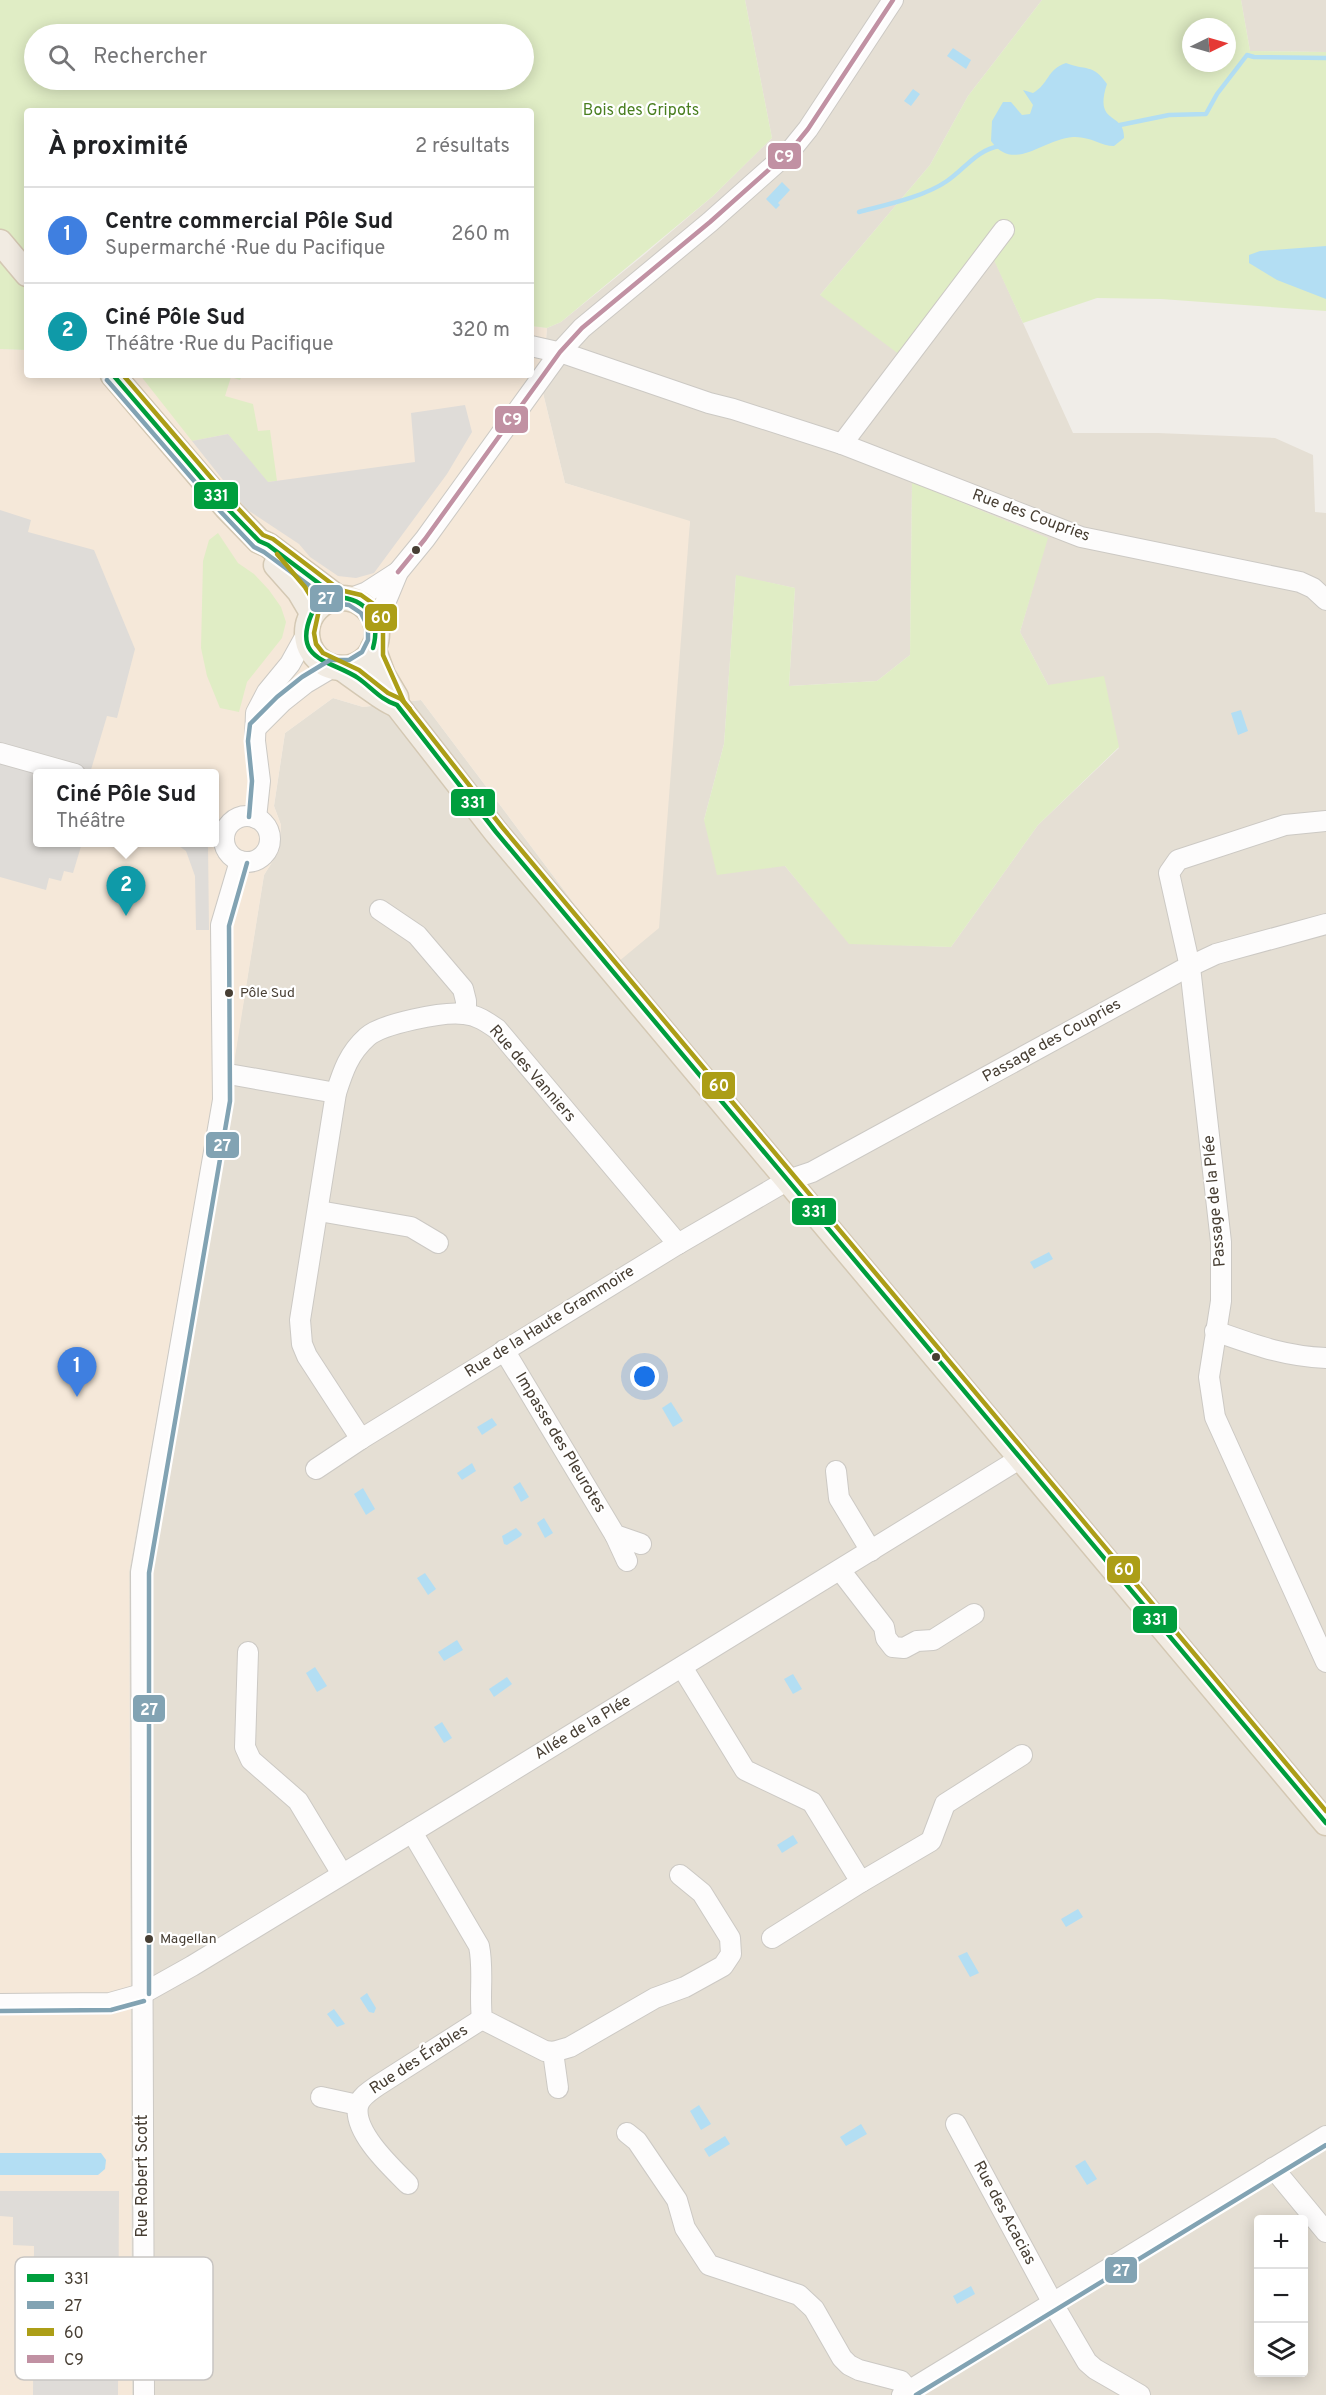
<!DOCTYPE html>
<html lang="fr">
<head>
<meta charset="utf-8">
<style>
	body { margin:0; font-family:Overpass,sans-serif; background:#f2f2f2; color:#202124 }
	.controls { position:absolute; right:18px; bottom:18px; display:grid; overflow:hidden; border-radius:6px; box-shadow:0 3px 15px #0003 }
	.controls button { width:54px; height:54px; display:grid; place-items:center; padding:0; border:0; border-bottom:2px solid #e0e0e0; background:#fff; color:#202124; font:30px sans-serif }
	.compass { position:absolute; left:1182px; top:18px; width:54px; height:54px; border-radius:50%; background:#fff; box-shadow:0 3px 15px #0003; rotate:85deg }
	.you { position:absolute; left:645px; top:1377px; width:21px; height:21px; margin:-15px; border:4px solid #fff; border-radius:50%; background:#1a73e8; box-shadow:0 0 0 9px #1a73e833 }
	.badge { display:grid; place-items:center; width:39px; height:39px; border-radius:50%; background:#827b72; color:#fff; font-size:20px; font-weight:700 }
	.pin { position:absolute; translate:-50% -50px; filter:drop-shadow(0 2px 3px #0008) }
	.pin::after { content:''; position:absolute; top:32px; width:21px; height:18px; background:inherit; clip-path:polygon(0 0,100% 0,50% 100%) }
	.popup { position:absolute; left:33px; top:769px; width:186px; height:78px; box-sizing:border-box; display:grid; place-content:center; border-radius:6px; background:#fff; filter:drop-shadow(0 2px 4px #0005); font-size:20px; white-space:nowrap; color:#757577 }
	.popup b { font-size:22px; color:#202124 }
	.popup::after { content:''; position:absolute; left:50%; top:100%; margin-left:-12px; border:12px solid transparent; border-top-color:#fff }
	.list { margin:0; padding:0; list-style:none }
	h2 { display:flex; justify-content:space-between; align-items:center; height:78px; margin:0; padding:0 24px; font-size:26px }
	h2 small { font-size:20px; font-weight:400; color:#757577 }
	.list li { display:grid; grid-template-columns:39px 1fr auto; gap:18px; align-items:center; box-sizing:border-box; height:96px; padding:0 24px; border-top:2px solid #e0e0e0 }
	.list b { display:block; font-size:22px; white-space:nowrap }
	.list p { margin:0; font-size:20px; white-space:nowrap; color:#757577 }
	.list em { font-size:20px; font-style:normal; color:#757577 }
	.icon { flex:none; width:33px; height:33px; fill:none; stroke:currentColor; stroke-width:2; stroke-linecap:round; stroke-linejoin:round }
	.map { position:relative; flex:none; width:1326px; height:2395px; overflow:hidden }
	.search { position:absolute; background:#fff; box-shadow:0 3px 15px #0003; left:24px; top:24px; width:510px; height:66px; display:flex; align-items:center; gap:15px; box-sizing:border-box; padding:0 21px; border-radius:33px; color:#757577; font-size:22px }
	.panel { position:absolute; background:#fff; box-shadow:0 3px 15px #0003; left:24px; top:108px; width:510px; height:270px; border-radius:6px }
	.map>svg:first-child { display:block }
	.residential { fill:#e5dfd4; fill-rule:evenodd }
	.commercial { fill:#f5e8d9; fill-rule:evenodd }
	.green { fill:#e0edc5; fill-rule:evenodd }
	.parking { fill:#dfdcd8 }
	.water { fill:#b3def3 }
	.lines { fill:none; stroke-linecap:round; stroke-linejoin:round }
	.stream { stroke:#b3def3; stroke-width:4.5 }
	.minor-casing { stroke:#ccc9c4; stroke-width:22 }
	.major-casing { stroke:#d4c8b3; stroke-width:27 }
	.minor { stroke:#fdfcfc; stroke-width:20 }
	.major { stroke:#f1ebe2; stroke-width:24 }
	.bus-1-casing { stroke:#fff; stroke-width:9 }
	.bus-2-casing { stroke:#fff; stroke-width:9 }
	.bus-3-casing { stroke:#fff; stroke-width:9 }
	.bus-4-casing { stroke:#fff; stroke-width:9 }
	.bus-1 { stroke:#009e3d; stroke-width:4.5 }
	.bus-2 { stroke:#82a3b3; stroke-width:4.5 }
	.bus-3 { stroke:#ac9e17; stroke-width:4.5 }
	.bus-4 { stroke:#c191a3; stroke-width:4.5 }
	.bus-dot { fill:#473e33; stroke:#fff; stroke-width:2 }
	.labels { text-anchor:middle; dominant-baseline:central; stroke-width:4.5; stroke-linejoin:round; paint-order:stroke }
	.bus-label { font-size:14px; fill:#473e33; stroke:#fff; text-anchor:start }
	.park-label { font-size:16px; fill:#4a7f20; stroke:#fff }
	.street-label { font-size:16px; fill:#473e33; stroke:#fff }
	.key { fill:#fff; stroke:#c8c5c2; stroke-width:1.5 }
	.key-label { font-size:16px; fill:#473e33 }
	.line-badge { stroke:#fff; stroke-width:2 }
	.badge-label { font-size:16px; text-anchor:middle; font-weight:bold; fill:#fff }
</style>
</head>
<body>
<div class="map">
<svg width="1326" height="2395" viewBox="0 0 1326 2395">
	<rect width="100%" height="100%" fill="#f0ede8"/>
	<g class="residential">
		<path d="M745,0H1042L968,96L930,165L820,295L993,257L1073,433H1158L1275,438L1313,455L1315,512L1326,513V2395H132L129,1572L192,1216L208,1220L264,875L279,851L281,825L274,806L285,733L333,698L363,707L421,700L618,962L690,522L565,483L542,389L547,328L561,322L645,254L713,196L772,138ZM912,482L1047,538L1020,632L1048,685L1119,748L1038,825L951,947L849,943L785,866L704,820L724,744L736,576L795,588L789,686L877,681L910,655ZM1258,2220H1304V2372H1258Z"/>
		<path d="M1241,0H1326V52L1250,51Z"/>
	</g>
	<path class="commercial" d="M531,326L547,328L542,389L565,483L690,521L659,928L618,962L421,700L363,707L333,698L285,733L274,806L281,825L279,851L264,875L209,1220L192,1216L129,1572L132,2395H0V349L27,350V375H531ZM38,774H214V842H38Z"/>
	<g class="green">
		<path d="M0,0H745L772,138L713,196L561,322L547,328L531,326V111H27V350L0,349ZM34,34H524V80H34Z"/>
		<path d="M1042,0H1241L1250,51L1326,52V311L1161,299L1097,298L1023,323L993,258L908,361L820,295L930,165L968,96ZM1191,27H1227V63H1191Z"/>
		<path d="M140,375H242L240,380L231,377L225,396L253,404L258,431L270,430L277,481L267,482L228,434L192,441Z"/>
		<path d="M912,482L1048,538L1020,632L1048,685L1104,676L1119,747L1038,825L951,947L849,944L785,866L717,875L704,820L724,744L736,575L795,588L789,686L877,681L910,655Z"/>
		<path d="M218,533L238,563L254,574L269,590L281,607L286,622L282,638L247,682L239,712L220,708L207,676L201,648L203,561L209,540Z"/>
	</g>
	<g class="parking">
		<path d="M465,405L472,432L447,474L374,573L356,578L338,576L310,557L299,544L246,509L192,441L228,434L268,482L415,462L411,413Z"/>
		<path d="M0,510L31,520L28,532L94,550L135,649L117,718L107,716L90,773L38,774V842L82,843L73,873L64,871L61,881L49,878L46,890L0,877Z"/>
		<path d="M175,843H208L209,930H196L195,876L186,851Z"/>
		<path d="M0,2191H119L118,2395H33L34,2246L13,2245V2217L0,2216Z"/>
	</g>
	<g class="water">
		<path d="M953,48L971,60L966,69L947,56Z"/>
		<path d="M1066,63C1085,71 1093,63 1107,84C1093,126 1125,111 1124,138L1114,146C1101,146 1090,136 1073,137C1041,140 1014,173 991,141L992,121L1003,102H1011L1022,115L1030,114L1033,105L1023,90L1033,93C1049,84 1047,69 1066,63Z"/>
		<path d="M913,89L920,94L911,106L904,101Z"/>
		<path d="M782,182L790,190L778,203L780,205L776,209L766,199Z"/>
		<path d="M1326,246V299L1277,280L1249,263V255L1260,251Z"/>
		<path d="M1241,710L1248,731L1238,735L1231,713Z"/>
		<path d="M1049,1252L1053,1259L1034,1269L1030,1262Z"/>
		<path d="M671,1402L683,1421L673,1427L662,1408Z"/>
		<path d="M492,1418L497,1425L482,1435L477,1427Z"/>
		<path d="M472,1463L476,1471L462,1480L457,1473Z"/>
		<path d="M520,1482L529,1497L521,1502L513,1487Z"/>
		<path d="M363,1488L375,1509L366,1515L354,1494Z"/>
		<path d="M544,1518L553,1533L545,1538L537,1523Z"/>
		<path d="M516,1528L522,1534L521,1536L507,1545L504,1544L502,1536Z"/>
		<path d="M425,1573L436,1589L428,1595L417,1578Z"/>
		<path d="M457,1640L463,1650L444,1661L438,1652Z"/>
		<path d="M315,1667L327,1686L317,1692L306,1673Z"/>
		<path d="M793,1674L802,1689L793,1694L784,1679Z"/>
		<path d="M507,1677L512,1684L494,1697L489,1689Z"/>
		<path d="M442,1722L452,1738L444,1743L434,1727Z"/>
		<path d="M793,1835L798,1843L782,1853L777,1845Z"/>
		<path d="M1078,1909L1083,1917L1066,1927L1061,1919Z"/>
		<path d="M967,1952L979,1973L970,1977L958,1956Z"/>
		<path d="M367,1993L376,2008L374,2013L369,2012L360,1998Z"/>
		<path d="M334,2009L345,2024L337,2027L327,2014Z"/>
		<path d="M699,2105L711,2124L701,2130L690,2111Z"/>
		<path d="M861,2124L867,2134L846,2146L840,2137Z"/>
		<path d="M725,2136L730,2144L709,2157L704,2149Z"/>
		<path d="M0,2153H101L106,2160L105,2169L98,2175H0Z"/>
		<path d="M1085,2160L1097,2179L1087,2185L1075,2166Z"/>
		<path d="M971,2286L975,2294L957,2304L953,2296Z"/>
	</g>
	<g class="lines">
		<g class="stream">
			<path d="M1115,126L1169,115L1206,114L1217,94L1247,55L1254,57L1326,58"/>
			<path d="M859,212C885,205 924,197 947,181C966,168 976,150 1000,146"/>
		</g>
		<defs>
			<g id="minor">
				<path d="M531,346L566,354L709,403L733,409L842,444L1081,537L1300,582L1313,588L1326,600"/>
				<path d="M842,444L1004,230"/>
				<path d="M351,598L367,592L398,572"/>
				<path d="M376,625L398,572L425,539L560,352L582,328L710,222L791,150L808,129L893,0"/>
				<path d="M256,728L282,702L306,683L333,667"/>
				<path d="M0,753L75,774"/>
				<circle cx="247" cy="839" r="23"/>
				<path d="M256,818L260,781L255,741L256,713L267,692L290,664L306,635"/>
				<path d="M1326,821L1285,825L1178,860L1169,873L1190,967L1221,1242V1301L1209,1377L1215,1417L1326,1662"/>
				<path d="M380,910L417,935L463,989L466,1001V1014"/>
				<path d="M224,1076L234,1075L336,1093"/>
				<path d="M319,1211L411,1227L438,1243"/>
				<path d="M1215,1331C1255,1345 1283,1356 1326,1358"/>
				<path d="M504,1350L615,1535L641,1544"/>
				<path d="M361,1439L307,1356L302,1344L300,1320L336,1093C343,1071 349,1053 367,1037C381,1024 444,1011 464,1014C477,1015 487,1022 497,1029L678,1244"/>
				<path d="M316,1469L361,1439L678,1244L788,1180L812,1172L1182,970L1216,954L1326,924"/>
				<path d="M836,1471L839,1498L871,1551"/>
				<path d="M615,1535L627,1561"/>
				<path d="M840,1570L884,1627L886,1638L893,1647L904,1648L917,1641L933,1640L974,1614"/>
				<path d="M248,1652L245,1747L251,1760L298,1801L342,1874"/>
				<path d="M682,1667L745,1770L812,1802L861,1882L931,1841L945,1804L1022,1755"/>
				<path d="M412,1832L479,1946C484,1970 479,1994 482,2019L545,2051L553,2052L570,2047L655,1998L685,1987L723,1966L731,1954L730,1938L702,1893L680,1875"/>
				<path d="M772,1938L861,1882"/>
				<path d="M0,2004L110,2003L142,1994L192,1966L468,1798L1021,1458"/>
				<path d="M553,2052L558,2088"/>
				<path d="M321,2097L358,2105"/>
				<path d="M956,2124L1056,2309L1087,2362L1095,2369L1140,2395"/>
				<path d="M627,2133L637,2141L677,2200L685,2228L709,2265L799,2295L814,2309L842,2358L849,2365L859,2370L901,2381L909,2391"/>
				<path d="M1273,2168L1326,2232"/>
				<path d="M408,2184C391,2167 353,2132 358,2106C360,2097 370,2091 377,2086L482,2019"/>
				<path d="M144,2395L141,1572L223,1100L221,925L240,861"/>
				<path d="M902,2395L1326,2136"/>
			</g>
			<g id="major">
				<path d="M0,242L27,274"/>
				<path d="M113,375L226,507L259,541L268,545L337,597"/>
				<path d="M276,565L299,591L312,613"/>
				<circle cx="342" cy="633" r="35"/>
				<path d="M373,648L383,675L396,697L397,705L496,832L1326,1823"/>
				<path d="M341,668C350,674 390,704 395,704"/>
			</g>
		</defs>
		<use href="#minor" class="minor-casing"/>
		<use href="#major" class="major-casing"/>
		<use href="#minor" class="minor"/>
		<use href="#major" class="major"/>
		<defs>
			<g id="bus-1">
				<path d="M113,375L226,507L259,541L268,545L337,597"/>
				<path d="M337,597C367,599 381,619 373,648"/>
				<path d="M312,613C291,661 331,660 358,678C371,687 382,701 397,705L496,832L1326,1823"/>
			</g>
			<g id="bus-2">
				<path d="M107,380L221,512L254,547L264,552L333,603L349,605L361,613L368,627V640L362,652L349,660H330L302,677L277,697L250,724L248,741L252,781L249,817"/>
				<path d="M149,1994V1573L230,1101L229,926L247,863"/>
				<path d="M0,2011L111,2010L144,2001"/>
				<path d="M916,2395L1326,2145"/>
			</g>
			<g id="bus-3">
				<path d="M123,375L232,502L263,535L273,539L340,590L361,595L375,605L383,621V655L404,702L502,827L1326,1811"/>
				<path d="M277,554L305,587L319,610L314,633L316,644L323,653L359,670L388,693L401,699L410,709"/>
			</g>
			<path id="bus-4" d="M398,572L425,539L560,352L582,328L710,222L791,150L808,129L893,0"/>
		</defs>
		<use href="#bus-1" class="bus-1-casing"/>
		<use href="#bus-2" class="bus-2-casing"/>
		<use href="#bus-3" class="bus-3-casing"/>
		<use href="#bus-4" class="bus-4-casing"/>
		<use href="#bus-1" class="bus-1"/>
		<use href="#bus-2" class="bus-2"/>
		<use href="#bus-3" class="bus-3"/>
		<use href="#bus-4" class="bus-4"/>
	</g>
	<g class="bus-dot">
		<circle cx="416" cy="550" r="5"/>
		<circle cx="229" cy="993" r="5"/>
		<circle cx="936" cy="1357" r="5"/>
		<circle cx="149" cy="1939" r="5"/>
	</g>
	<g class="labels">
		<g class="bus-label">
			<text x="240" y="993">Pôle Sud</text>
			<text x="160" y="1939">Magellan</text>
		</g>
		<g class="park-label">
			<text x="641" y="111">Bois des Gripots</text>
		</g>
		<g class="street-label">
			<text transform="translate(1031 516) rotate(20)">Rue des Coupries</text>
			<text transform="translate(1052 1041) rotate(-29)">Passage des Coupries</text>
			<text transform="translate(532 1074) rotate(49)">Rue des Vanniers</text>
			<text transform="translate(1215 1201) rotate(-95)">Passage de la Plée</text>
			<text transform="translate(550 1322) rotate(-32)">Rue de la Haute Grammoire</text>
			<text transform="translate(560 1443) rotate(59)">Impasse des Pleurotes</text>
			<text transform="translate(583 1728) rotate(-31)">Allée de la Plée</text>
			<text transform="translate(419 2060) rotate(-33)">Rue des Érables</text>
			<text transform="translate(143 2176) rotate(-90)">Rue Robert Scott</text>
			<text transform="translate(1004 2213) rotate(62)">Rue des Acacias</text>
		</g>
	</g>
	<rect x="15" y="2257" width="198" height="123" rx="9" class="key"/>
	<rect x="27" y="2274" width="27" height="8" fill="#009e3d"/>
	<rect x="27" y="2301" width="27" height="8" fill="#82a3b3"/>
	<rect x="27" y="2328" width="27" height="8" fill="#ac9e17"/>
	<rect x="27" y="2355" width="27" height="8" fill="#c191a3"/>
	<g class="key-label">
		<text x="64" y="2284">331</text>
		<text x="64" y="2311">27</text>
		<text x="64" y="2338">60</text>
		<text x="64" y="2365">C9</text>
	</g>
	<g class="line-badge">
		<rect x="767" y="142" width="35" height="28" rx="6" fill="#c191a3"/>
		<rect x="494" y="405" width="35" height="29" rx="6" fill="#c191a3"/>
		<rect x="193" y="481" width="46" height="29" rx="6" fill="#009e3d"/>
		<rect x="309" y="584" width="35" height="29" rx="6" fill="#82a3b3"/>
		<rect x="364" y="603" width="34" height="29" rx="6" fill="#ac9e17"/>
		<rect x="450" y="788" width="46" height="29" rx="6" fill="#009e3d"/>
		<rect x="701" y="1071" width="35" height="29" rx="6" fill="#ac9e17"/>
		<rect x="205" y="1131" width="35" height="28" rx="6" fill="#82a3b3"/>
		<rect x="791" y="1197" width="46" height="29" rx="6" fill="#009e3d"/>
		<rect x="1106" y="1555" width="35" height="29" rx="6" fill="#ac9e17"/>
		<rect x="1132" y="1605" width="46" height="29" rx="6" fill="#009e3d"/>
		<rect x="132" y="1694" width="34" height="29" rx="6" fill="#82a3b3"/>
		<rect x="1104" y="2256" width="34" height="28" rx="6" fill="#82a3b3"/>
	</g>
	<g class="badge-label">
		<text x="784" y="162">C9</text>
		<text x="512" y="425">C9</text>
		<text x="216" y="501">331</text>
		<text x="326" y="604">27</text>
		<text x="381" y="623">60</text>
		<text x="473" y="808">331</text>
		<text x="719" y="1091">60</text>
		<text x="222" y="1151">27</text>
		<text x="814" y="1217">331</text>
		<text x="1124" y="1575">60</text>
		<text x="1155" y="1625">331</text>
		<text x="149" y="1715">27</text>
		<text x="1121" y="2276">27</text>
	</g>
</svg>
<div class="controls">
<button>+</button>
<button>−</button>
<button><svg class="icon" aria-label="layers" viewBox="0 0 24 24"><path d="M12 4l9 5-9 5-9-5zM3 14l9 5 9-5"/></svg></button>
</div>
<svg class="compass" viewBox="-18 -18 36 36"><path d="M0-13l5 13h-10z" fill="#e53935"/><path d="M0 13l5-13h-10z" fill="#757577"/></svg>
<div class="you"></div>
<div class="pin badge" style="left:77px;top:1397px;background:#3f7fe0">1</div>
<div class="pin badge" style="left:126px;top:916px;background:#0f9aa8">2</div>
<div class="popup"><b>Ciné Pôle Sud</b>Théâtre</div>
<div class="search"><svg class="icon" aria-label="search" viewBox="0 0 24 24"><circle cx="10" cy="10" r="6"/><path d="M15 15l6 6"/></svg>Rechercher</div>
<section class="panel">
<h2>À proximité<small>2 résultats</small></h2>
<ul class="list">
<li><span class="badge" style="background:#3f7fe0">1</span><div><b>Centre commercial Pôle Sud</b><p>Supermarché · Rue du Pacifique</p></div><em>260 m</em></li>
<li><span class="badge" style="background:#0f9aa8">2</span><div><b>Ciné Pôle Sud</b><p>Théâtre · Rue du Pacifique</p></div><em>320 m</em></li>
</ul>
</section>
</div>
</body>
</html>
